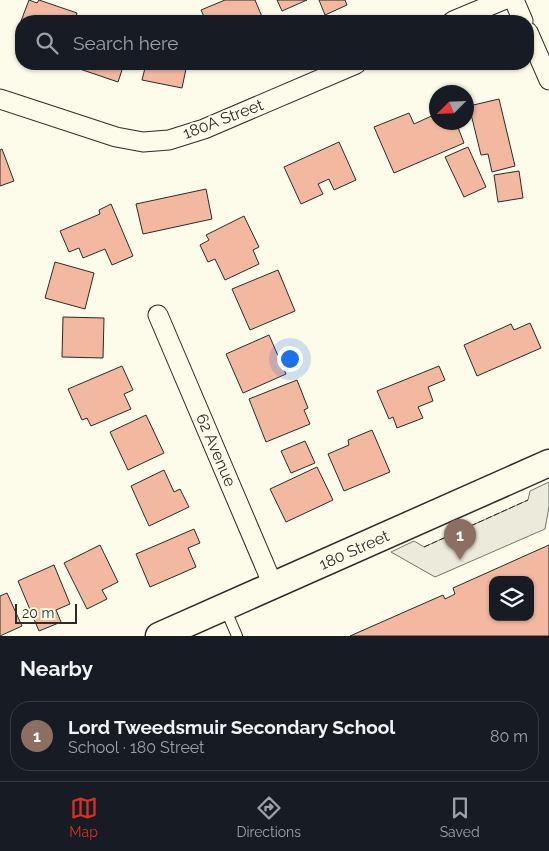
<!DOCTYPE html>
<html lang="en">
<head>
<meta charset="utf-8">
<style>
	body { margin:0; font-family:Raleway,sans-serif; background:#20242c; color:#f1f3f6 }
	.controls { position:absolute; right:15px; bottom:15px; display:grid; overflow:hidden; border-radius:10px; box-shadow:0 1px 4px #0004 }
	.controls button { width:45px; height:45px; display:grid; place-items:center; padding:0; border:0; border-bottom:1px solid #363941; background:#171b24; color:#f1f3f6; font:25px sans-serif }
	.compass { position:absolute; left:429px; top:85px; width:45px; height:45px; border-radius:50%; background:#171b24; box-shadow:0 1px 4px #0004; rotate:246deg }
	.scale { position:absolute; left:15px; bottom:12px; width:62px; box-sizing:border-box; padding-left:5px; border:2px solid #2b2b2b; border-top:0; font-size:14px; line-height:18px; white-space:nowrap; color:#2b2b2b; -webkit-text-stroke:4px #fdfbea; paint-order:stroke }
	.you { position:absolute; left:289px; top:358px; width:18px; height:18px; margin:-12px; border:4px solid #fff; border-radius:50%; background:#1a73e8; box-shadow:0 0 0 8px #1a73e833 }
	.badge { display:grid; place-items:center; width:32px; height:32px; border-radius:50%; background:#d93025; color:#fff; font-size:16px; font-weight:700 }
	.pin { position:absolute; translate:-50% -41px; filter:drop-shadow(0 1px 2px #0008) }
	.pin::after { content:''; position:absolute; top:26px; width:18px; height:15px; background:inherit; clip-path:polygon(0 0,100% 0,50% 100%) }
	.list { margin:0; padding:0; list-style:none }
	h2 { display:flex; justify-content:space-between; align-items:center; height:65px; margin:0; padding:0 20px; font-size:21px }
	h2 small { font-size:16px; font-weight:400; color:#9ea1a6 }
	.list li { display:grid; grid-template-columns:32px 1fr auto; gap:15px; align-items:center; box-sizing:border-box; height:70px; margin:0 10px 10px; padding:0 10px; border:1px solid #363941; border-radius:20px }
	.list b { display:block; font-size:19px; white-space:nowrap }
	.list p { margin:0; font-size:16px; white-space:nowrap; color:#9ea1a6 }
	.list em { font-size:16px; font-style:normal; color:#9ea1a6 }
	.icon { flex:none; width:28px; height:28px; fill:none; stroke:currentColor; stroke-width:2; stroke-linecap:round; stroke-linejoin:round }
	.map { position:relative; flex:none; width:549px; height:636px; overflow:hidden }
	.search { position:absolute; background:#171b24; box-shadow:0 1px 4px #0004; left:15px; right:15px; top:15px; height:55px; display:flex; align-items:center; gap:12px; box-sizing:border-box; padding:0 18px; border-radius:20px; color:#9ea1a6; font-size:19px }
	.sheet { height:145px; background:#171b24 }
	nav { display:flex; justify-content:space-around; align-items:center; box-sizing:border-box; height:70px; border-top:1px solid #363941; background:#171b24; font-size:14px; color:#9ea1a6 }
	nav a { display:grid; justify-items:center; gap:2px }
	nav .on { color:#d93025 }
	.map>svg:first-child { display:block }
	.parking { fill:#eceadb; stroke:#74746e }
	.building { fill:#f2b8a0; stroke:#2b2b2b; fill-rule:evenodd }
	.lines { fill:none; stroke-linecap:round; stroke-linejoin:round }
	.lane-casing { stroke:#2b2b2b; stroke-width:12 }
	.street-casing { stroke:#2b2b2b; stroke-width:21 }
	.secondary-casing { stroke:#2b2b2b; stroke-width:29 }
	.lane { stroke:#fdfbea; stroke-width:10 }
	.street { stroke:#fdfbea; stroke-width:19 }
	.secondary { stroke:#fdfbea; stroke-width:26 }
	.fence { stroke:#2b2b2b; stroke-width:1; stroke-dasharray:6 2.5; stroke-linecap:butt }
	.labels { text-anchor:middle; dominant-baseline:central; stroke-width:4; stroke-linejoin:round; paint-order:stroke }
	.street-label { font-size:16px; fill:#2b2b2b; stroke:#fdfbea }
</style>
</head>
<body>
<div class="map">
<svg width="549" height="636" viewBox="0 0 549 636">
	<rect width="100%" height="100%" fill="#fdfbea"/>
	<path class="parking" d="M549,482V507L545,529L435,577L391,552L414,541L424,547L528,500L530,491Z"/>
	<g class="building">
		<path d="M29,0L37,3L39,0L77,13L75,21H21Z"/>
		<path d="M225,0H255L263,19L206,21L201,10Z"/>
		<path d="M277,0H307L282,11Z"/>
		<path d="M319,0H345L347,5L325,15Z"/>
		<path d="M72,64H124L118,82L71,66Z"/>
		<path d="M146,64H187L182,88L142,80Z"/>
		<path d="M499,99L515,166L492,172L488,154L481,155L469,106Z"/>
		<path d="M409,113L414,124L436,114V122H456L464,143L394,173L374,127Z"/>
		<path d="M339,142L356,180L334,190L329,179L318,184L323,194L301,204L284,167Z"/>
		<path d="M468,147L486,187L464,197L445,157Z"/>
		<path d="M2,149L14,181L0,186V150Z"/>
		<path d="M519,171L523,198L498,202L494,175Z"/>
		<path d="M206,189L212,219L143,234L136,204Z"/>
		<path d="M111,204L133,256L112,265L105,249L83,258L79,248L69,252L60,231L100,214L99,210Z"/>
		<path d="M244,216L259,247L253,250L259,264L225,280L215,259L208,262L200,245L209,240L206,235Z"/>
		<path d="M55,262L94,273L85,309L45,298Z"/>
		<path d="M278,270L295,311L250,330L232,289Z"/>
		<path d="M63,317L104,318L103,358L62,357Z"/>
		<path d="M530,323L541,348L477,376L464,345L511,324L514,330Z"/>
		<path d="M269,335L286,374L243,393L226,354Z"/>
		<path d="M122,366L133,390L124,394L131,409L91,426L87,418L82,420L68,389Z"/>
		<path d="M439,366L445,380L428,387L433,401L418,407L423,418L397,428L393,417L389,419L377,391Z"/>
		<path d="M297,380L308,408L304,410L310,424L266,442L249,399Z"/>
		<path d="M146,415L164,453L128,470L110,432Z"/>
		<path d="M372,430L390,472L344,491L328,454L349,445L348,440Z"/>
		<path d="M305,441L315,463L291,473L281,451Z"/>
		<path d="M317,467L333,500L286,522L270,489Z"/>
		<path d="M164,470L174,492L180,489L189,507L149,526L131,486Z"/>
		<path d="M194,529L200,543L188,548L196,567L150,587L136,554Z"/>
		<path d="M100,545L118,582L102,590L107,599L87,609L64,563Z"/>
		<path d="M549,545V636H350L443,595L445,599L455,594L453,588ZM493,580H530V617H493Z"/>
		<path d="M54,565L70,604L56,610L61,622L39,631L18,581Z"/>
		<path d="M7,593L22,626L0,636V596Z"/>
	</g>
	<g class="lines">
		<defs>
			<path id="lane" d="M225,608L237,636"/>
			<g id="street">
				<path d="M514,0L523,21"/>
				<path d="M453,21L503,0"/>
				<path d="M528,32L549,80"/>
				<path d="M0,99L116,137L143,142L169,140L204,129L356,64"/>
				<path d="M158,315L273,585"/>
			</g>
			<path id="secondary" d="M159,636L549,463"/>
		</defs>
		<use href="#lane" class="lane-casing"/>
		<use href="#street" class="street-casing"/>
		<use href="#secondary" class="secondary-casing"/>
		<use href="#lane" class="lane"/>
		<use href="#street" class="street"/>
		<use href="#secondary" class="secondary"/>
		<path class="fence" d="M424,547L528,500"/>
	</g>
	<g class="labels">
		<g class="street-label">
			<text transform="translate(223 119) rotate(-21)">180A Street</text>
			<text transform="translate(216 450) rotate(67)">62 Avenue</text>
			<text transform="translate(354 550) rotate(-24)">180 Street</text>
		</g>
	</g>
</svg>
<div class="controls">
<button><svg class="icon" aria-label="layers" viewBox="0 0 24 24"><path d="M12 4l9 5-9 5-9-5zM3 14l9 5 9-5"/></svg></button>
</div>
<svg class="compass" viewBox="-18 -18 36 36"><path d="M0-13l5 13h-10z" fill="#e53935"/><path d="M0 13l5-13h-10z" fill="#9ea1a6"/></svg>
<div class="scale">20 m</div>
<div class="you"></div>
<div class="pin badge" style="left:460px;top:560px;background:#8d6e63">1</div>
<div class="search"><svg class="icon" aria-label="search" viewBox="0 0 24 24"><circle cx="10" cy="10" r="6"/><path d="M15 15l6 6"/></svg>Search here</div>
</div>
<section class="sheet">
<h2>Nearby<small></small></h2>
<ul class="list">
<li><span class="badge" style="background:#8d6e63">1</span><div><b>Lord Tweedsmuir Secondary School</b><p>School · 180 Street</p></div><em>80 m</em></li>
</ul>
</section>
<nav>
<a class="on"><svg class="icon" aria-label="map" viewBox="0 0 24 24"><path d="M3 6l6-2 6 2 6-2v14l-6 2-6-2-6 2zM9 4v14M15 6v14"/></svg>Map</a>
<a><svg class="icon" aria-label="directions" viewBox="0 0 24 24"><path d="M12 3l9 9-9 9-9-9zM9 14v-3h6M13 9l2 2-2 2"/></svg>Directions</a>
<a><svg class="icon" aria-label="saved" viewBox="0 0 24 24"><path d="M7 4h10v16l-5-4-5 4z"/></svg>Saved</a>
</nav>
</body>
</html>
